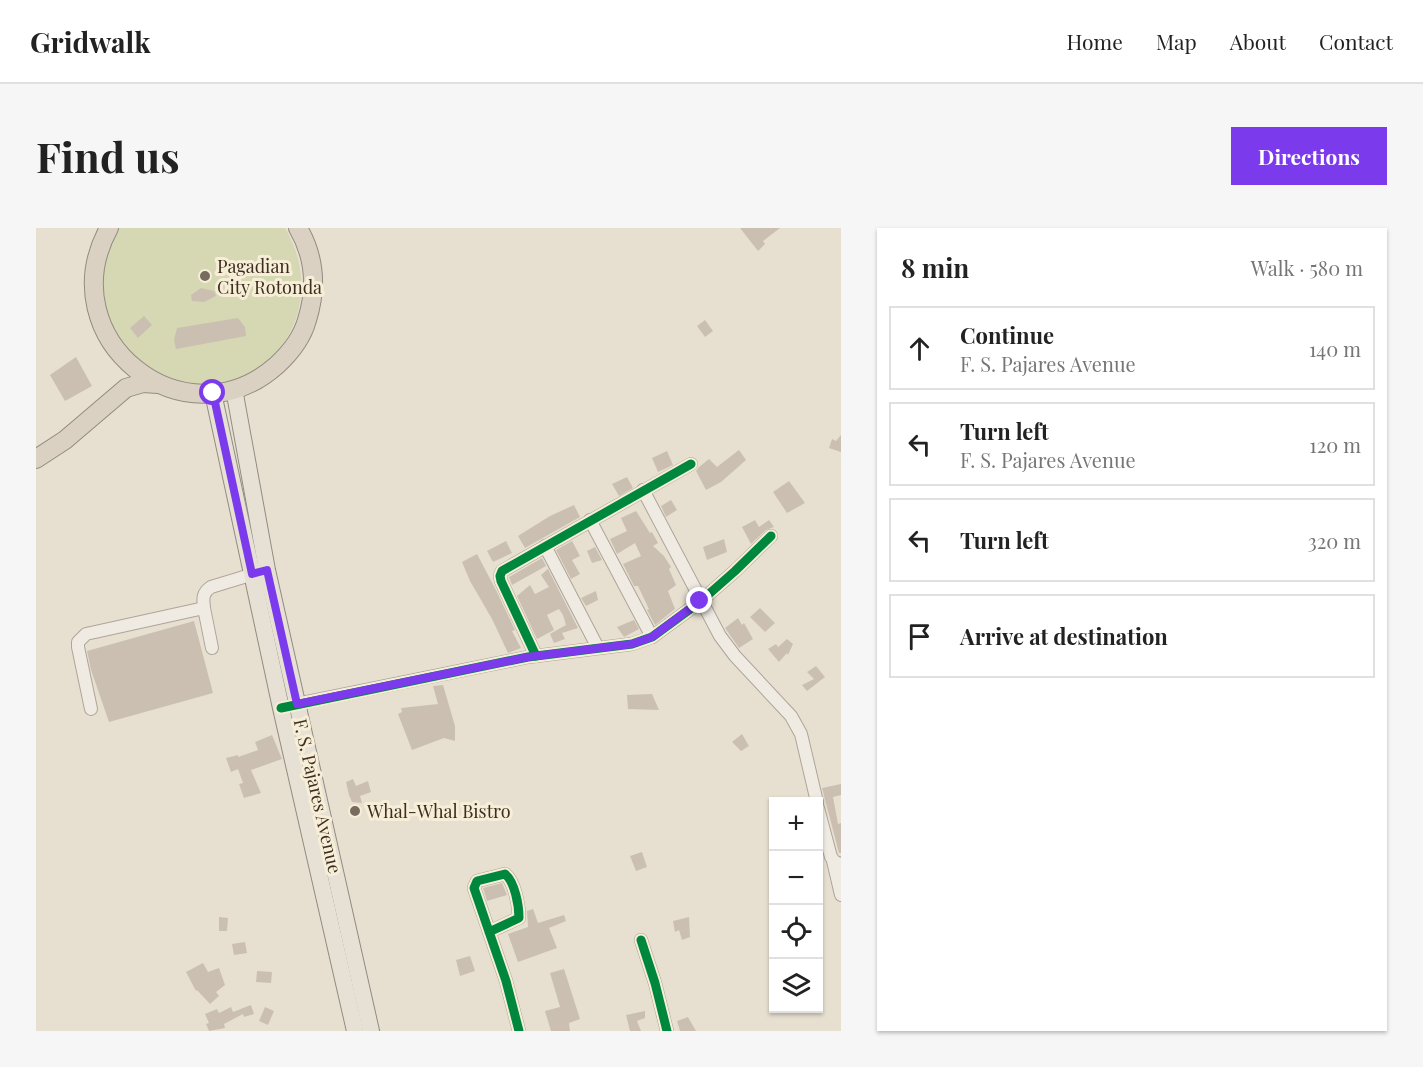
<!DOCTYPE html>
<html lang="en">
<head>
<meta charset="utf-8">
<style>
	body { margin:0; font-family:"Playfair Display",serif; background:#f6f6f6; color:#222 }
	.controls { position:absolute; right:18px; bottom:18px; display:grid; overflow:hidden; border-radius:0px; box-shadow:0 2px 4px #0004 }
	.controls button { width:54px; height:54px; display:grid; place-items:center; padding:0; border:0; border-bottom:2px solid #e0e0e0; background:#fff; color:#222; font:30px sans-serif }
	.stop { position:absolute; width:18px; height:18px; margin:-14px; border:4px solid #7c3aed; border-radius:50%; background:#fff }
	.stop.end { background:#7c3aed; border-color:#fff; box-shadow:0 2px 6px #0008 }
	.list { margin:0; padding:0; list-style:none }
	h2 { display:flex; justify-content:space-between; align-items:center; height:78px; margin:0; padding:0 24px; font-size:26px }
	h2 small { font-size:20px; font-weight:400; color:#767676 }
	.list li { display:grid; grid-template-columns:39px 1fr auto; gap:18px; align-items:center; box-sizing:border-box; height:84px; margin:0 12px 12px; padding:0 12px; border:2px solid #e0e0e0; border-radius:0px }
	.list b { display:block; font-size:22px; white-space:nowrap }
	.list p { margin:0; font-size:20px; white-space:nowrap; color:#767676 }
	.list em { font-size:20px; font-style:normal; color:#767676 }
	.icon { flex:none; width:33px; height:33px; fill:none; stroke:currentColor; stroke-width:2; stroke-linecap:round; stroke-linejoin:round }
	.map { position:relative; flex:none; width:805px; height:803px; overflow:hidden; border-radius:0px }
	header { display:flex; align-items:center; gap:36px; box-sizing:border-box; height:84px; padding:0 30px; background:#fff; border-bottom:2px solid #e0e0e0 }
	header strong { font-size:28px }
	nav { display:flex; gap:33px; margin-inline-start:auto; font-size:21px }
	.intro { display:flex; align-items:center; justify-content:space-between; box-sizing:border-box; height:144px; padding:0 36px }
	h1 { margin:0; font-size:42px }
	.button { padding:15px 27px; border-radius:0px; background:#7c3aed; color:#fff; font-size:21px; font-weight:700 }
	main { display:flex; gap:36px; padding:0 36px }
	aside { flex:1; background:#fff; border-radius:0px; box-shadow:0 2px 4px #0004 }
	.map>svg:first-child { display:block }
	.green { fill:#d6d7b3 }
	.building { fill:#cbbfb2 }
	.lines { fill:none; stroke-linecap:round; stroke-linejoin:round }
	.minor-casing { stroke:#ada599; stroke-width:14 }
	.major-casing { stroke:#928b80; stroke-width:18 }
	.highway-casing { stroke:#928b80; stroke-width:20 }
	.minor { stroke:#efebe3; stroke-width:12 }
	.major { stroke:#e6e1d4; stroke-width:16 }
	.highway { stroke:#dad1c2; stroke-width:18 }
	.cycleway-casing { stroke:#f7eed8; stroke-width:13 }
	.cycleway { stroke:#00873e; stroke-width:9 }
	.route { stroke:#7c3aed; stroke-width:8 }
	.poi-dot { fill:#786c5e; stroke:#f7eed8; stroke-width:2 }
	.labels { text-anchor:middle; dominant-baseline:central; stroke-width:6; stroke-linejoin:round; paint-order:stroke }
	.poi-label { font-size:18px; fill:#3d2e20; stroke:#f7eed8; text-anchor:start }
	.street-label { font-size:18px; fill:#3d2e20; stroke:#f7eed8 }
</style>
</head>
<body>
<header>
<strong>Gridwalk</strong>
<nav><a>Home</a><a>Map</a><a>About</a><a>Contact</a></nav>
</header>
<div class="intro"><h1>Find us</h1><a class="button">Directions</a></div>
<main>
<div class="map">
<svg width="805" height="803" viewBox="0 0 805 803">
	<rect width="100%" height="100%" fill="#e7e0d1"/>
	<path class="green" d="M81,0H249C292,72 246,161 159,157C147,156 121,150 112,142C105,136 99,128 93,121C87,115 79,108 74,101C70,94 65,66 64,57C63,46 77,13 81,0Z"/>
	<g class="building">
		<path d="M704,0H744L727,13L729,16L722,23Z"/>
		<path d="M165,60L178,63L180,68L168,74L156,73L155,67Z"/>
		<path d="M108,88L116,97L102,110L94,100Z"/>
		<path d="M202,90L209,99L210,108L140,121L138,112L141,100Z"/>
		<path d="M669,92L677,103L669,109L661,98Z"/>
		<path d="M40,129L56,158L29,173L14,147Z"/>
		<path d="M805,207V224L793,220L796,211L800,213Z"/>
		<path d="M703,222L710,232L685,254L670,262L660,243L663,239L673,231L681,239Z"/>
		<path d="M631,223L637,237L622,244L616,230Z"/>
		<path d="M591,249L597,260L583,268L576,256Z"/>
		<path d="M753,253L769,275L751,285L737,264Z"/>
		<path d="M635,272L641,282L630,289L625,278Z"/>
		<path d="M538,277L544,289L489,320L482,308L514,288Z"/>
		<path d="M600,283L614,305L616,304L622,315L617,318L628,328L635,339L633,341L640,357L632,363L639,381L619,397L611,382L613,381L602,358H598L587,336L605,328L599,315L581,326L574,311L591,303L585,290Z"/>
		<path d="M719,292L723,299L733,292L738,299L730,302L715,316L706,299Z"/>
		<path d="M688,311L691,324L671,332L667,319Z"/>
		<path d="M470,313L476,325L457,334L451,323Z"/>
		<path d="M536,313L544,328L536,332L544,346L535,351L520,322Z"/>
		<path d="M559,319L566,332L556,335L551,323Z"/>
		<path d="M441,326L461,364L479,402L476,403L485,420L472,425L456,391L434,353L426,334Z"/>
		<path d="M506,330L511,340L510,338L476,357L473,349Z"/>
		<path d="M512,341L542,400L526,405L529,411L518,415L514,406L530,397L527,387L523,381L511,387L518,402L501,411L481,368L494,357L499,366L513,359L505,347Z"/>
		<path d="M560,363L562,372L550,378L545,370Z"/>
		<path d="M724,380L739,395L729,404L714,389Z"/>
		<path d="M702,390L706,397L708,395L717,411L703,420L689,400Z"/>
		<path d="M598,392L603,401L588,409L581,399Z"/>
		<path d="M158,393L177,465L73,494L55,442L51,423Z"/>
		<path d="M751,411L757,416L752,427L751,425L743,434L732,421L740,416L742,419Z"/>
		<path d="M780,438L789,449L771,463L766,457L778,451L771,444Z"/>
		<path d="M407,457L419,498V513L408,510L376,522L362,486L366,484L365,480L402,476L397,458Z"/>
		<path d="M616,466L623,482L592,481L591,467Z"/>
		<path d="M706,506L713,518L705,523L696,514Z"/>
		<path d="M236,507L246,531L215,542L225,565L208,570L203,556L207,555L202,541L195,544L190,530L202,527V529L222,522L219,514Z"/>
		<path d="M317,551L320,558L332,553L335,564L324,568L326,575L316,574L313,567L310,554Z"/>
		<path d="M805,556V567L797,569L802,596L805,595V625H803L786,560Z"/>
		<path d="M606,624L611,639L600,643L594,628Z"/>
		<path d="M466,655L471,667L451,673L447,660Z"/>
		<path d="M497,681L502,695L528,687L530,693L513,700L521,720L482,734L472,706L492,699L491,683Z"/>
		<path d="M183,689L192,690L191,703H183Z"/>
		<path d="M653,689L654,709L646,712L643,702L639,704L637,693Z"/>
		<path d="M209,714L211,725L198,727L196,716Z"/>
		<path d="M434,728L439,743L424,748L420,732Z"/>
		<path d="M167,735L172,744L183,740L189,757L180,764L183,768L174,776L161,762L160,763L150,744Z"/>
		<path d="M528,741L544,791L533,795L534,803H515L509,783L524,779L514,745Z"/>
		<path d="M221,743L236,744L235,755L220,754Z"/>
		<path d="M215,777L218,786L208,789L207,786L188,796L189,800L173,803L170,796L173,795L169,786L181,781L183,785L195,779L197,784Z"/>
		<path d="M229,779L238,783L232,797L223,793Z"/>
		<path d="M609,783V790L601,793L605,803H594L590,787Z"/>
		<path d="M652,789L660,803H644L641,793Z"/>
	</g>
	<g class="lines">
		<defs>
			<g id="minor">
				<path d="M607,262L684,408L699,428L755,488L765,506L781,574"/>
				<path d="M554,292L616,409"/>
				<path d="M509,318L562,420"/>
				<path d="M168,380C167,371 166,365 175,359L224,344"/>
				<path d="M500,428L465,353L464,348L466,343L655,236"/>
				<path d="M255,477L492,429L596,416L616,409L665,373L699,343L735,308"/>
				<path d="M55,481L42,419V414L50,406L168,380L176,420"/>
				<path d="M782,580L795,629L799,634L805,636"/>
				<path d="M797,633L805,667"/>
				<path d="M453,704L483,690C483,678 479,654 469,646L441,653L438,660L470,753L483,803"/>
				<path d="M605,712L619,755L631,803"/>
			</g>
			<g id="major">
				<path d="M198,161L231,342L335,803"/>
				<path d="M177,165L245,480L319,803"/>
			</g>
			<g id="highway">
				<path d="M73,0C12,111 149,219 241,137C254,125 266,110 271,92C281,60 279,29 262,0"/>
				<path d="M0,231L29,212L90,160L107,155L122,156"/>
			</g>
		</defs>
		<use href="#minor" class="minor-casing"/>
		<use href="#major" class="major-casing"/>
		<use href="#highway" class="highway-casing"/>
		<use href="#minor" class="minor"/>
		<use href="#major" class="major"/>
		<use href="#highway" class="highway"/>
		<defs>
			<g id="cycleway">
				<path d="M500,428L465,353L464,348L466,343L655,236"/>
				<path d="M245,480L492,429L596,416L616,409L665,373L699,343L735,308"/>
				<path d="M453,704L483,690C483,678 479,654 469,646L441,653L438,660L470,753L483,803"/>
				<path d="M605,712L619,755L631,803"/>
			</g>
		</defs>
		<use href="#cycleway" class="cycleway-casing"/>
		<use href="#cycleway" class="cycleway"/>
	</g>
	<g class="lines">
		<path class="route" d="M177,165L216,346L231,342L261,476L492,429L596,416L616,409L664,373"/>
	</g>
	<g class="poi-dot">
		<circle cx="169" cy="48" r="6"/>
		<circle cx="319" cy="583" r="6"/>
	</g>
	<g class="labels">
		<g class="poi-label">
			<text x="181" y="38">Pagadian<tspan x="181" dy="21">City Rotonda</tspan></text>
			<text x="331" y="583">Whal-Whal Bistro</text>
		</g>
		<g class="street-label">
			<text transform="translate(282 568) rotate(77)">F. S. Pajares Avenue</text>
		</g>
	</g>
</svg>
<div class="controls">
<button>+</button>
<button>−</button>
<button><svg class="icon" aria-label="locate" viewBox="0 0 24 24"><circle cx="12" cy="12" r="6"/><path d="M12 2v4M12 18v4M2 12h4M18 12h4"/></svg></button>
<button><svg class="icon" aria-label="layers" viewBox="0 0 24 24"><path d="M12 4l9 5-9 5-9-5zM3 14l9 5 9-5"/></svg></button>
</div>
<div class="stop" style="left:177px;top:165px"></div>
<div class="stop end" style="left:664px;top:373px"></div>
</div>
<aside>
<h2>8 min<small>Walk · 580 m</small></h2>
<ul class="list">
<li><svg class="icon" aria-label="ahead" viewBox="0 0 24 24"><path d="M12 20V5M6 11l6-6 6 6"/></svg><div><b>Continue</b><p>F. S. Pajares Avenue</p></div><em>140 m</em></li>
<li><svg class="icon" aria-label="left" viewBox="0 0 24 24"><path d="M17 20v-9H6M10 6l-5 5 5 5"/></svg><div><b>Turn left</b><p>F. S. Pajares Avenue</p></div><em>120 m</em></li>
<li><svg class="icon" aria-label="left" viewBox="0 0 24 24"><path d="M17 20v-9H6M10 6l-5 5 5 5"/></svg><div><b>Turn left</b></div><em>320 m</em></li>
<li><svg class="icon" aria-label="arrive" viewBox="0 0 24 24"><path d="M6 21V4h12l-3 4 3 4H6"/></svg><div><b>Arrive at destination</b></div></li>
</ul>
</aside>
</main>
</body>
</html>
